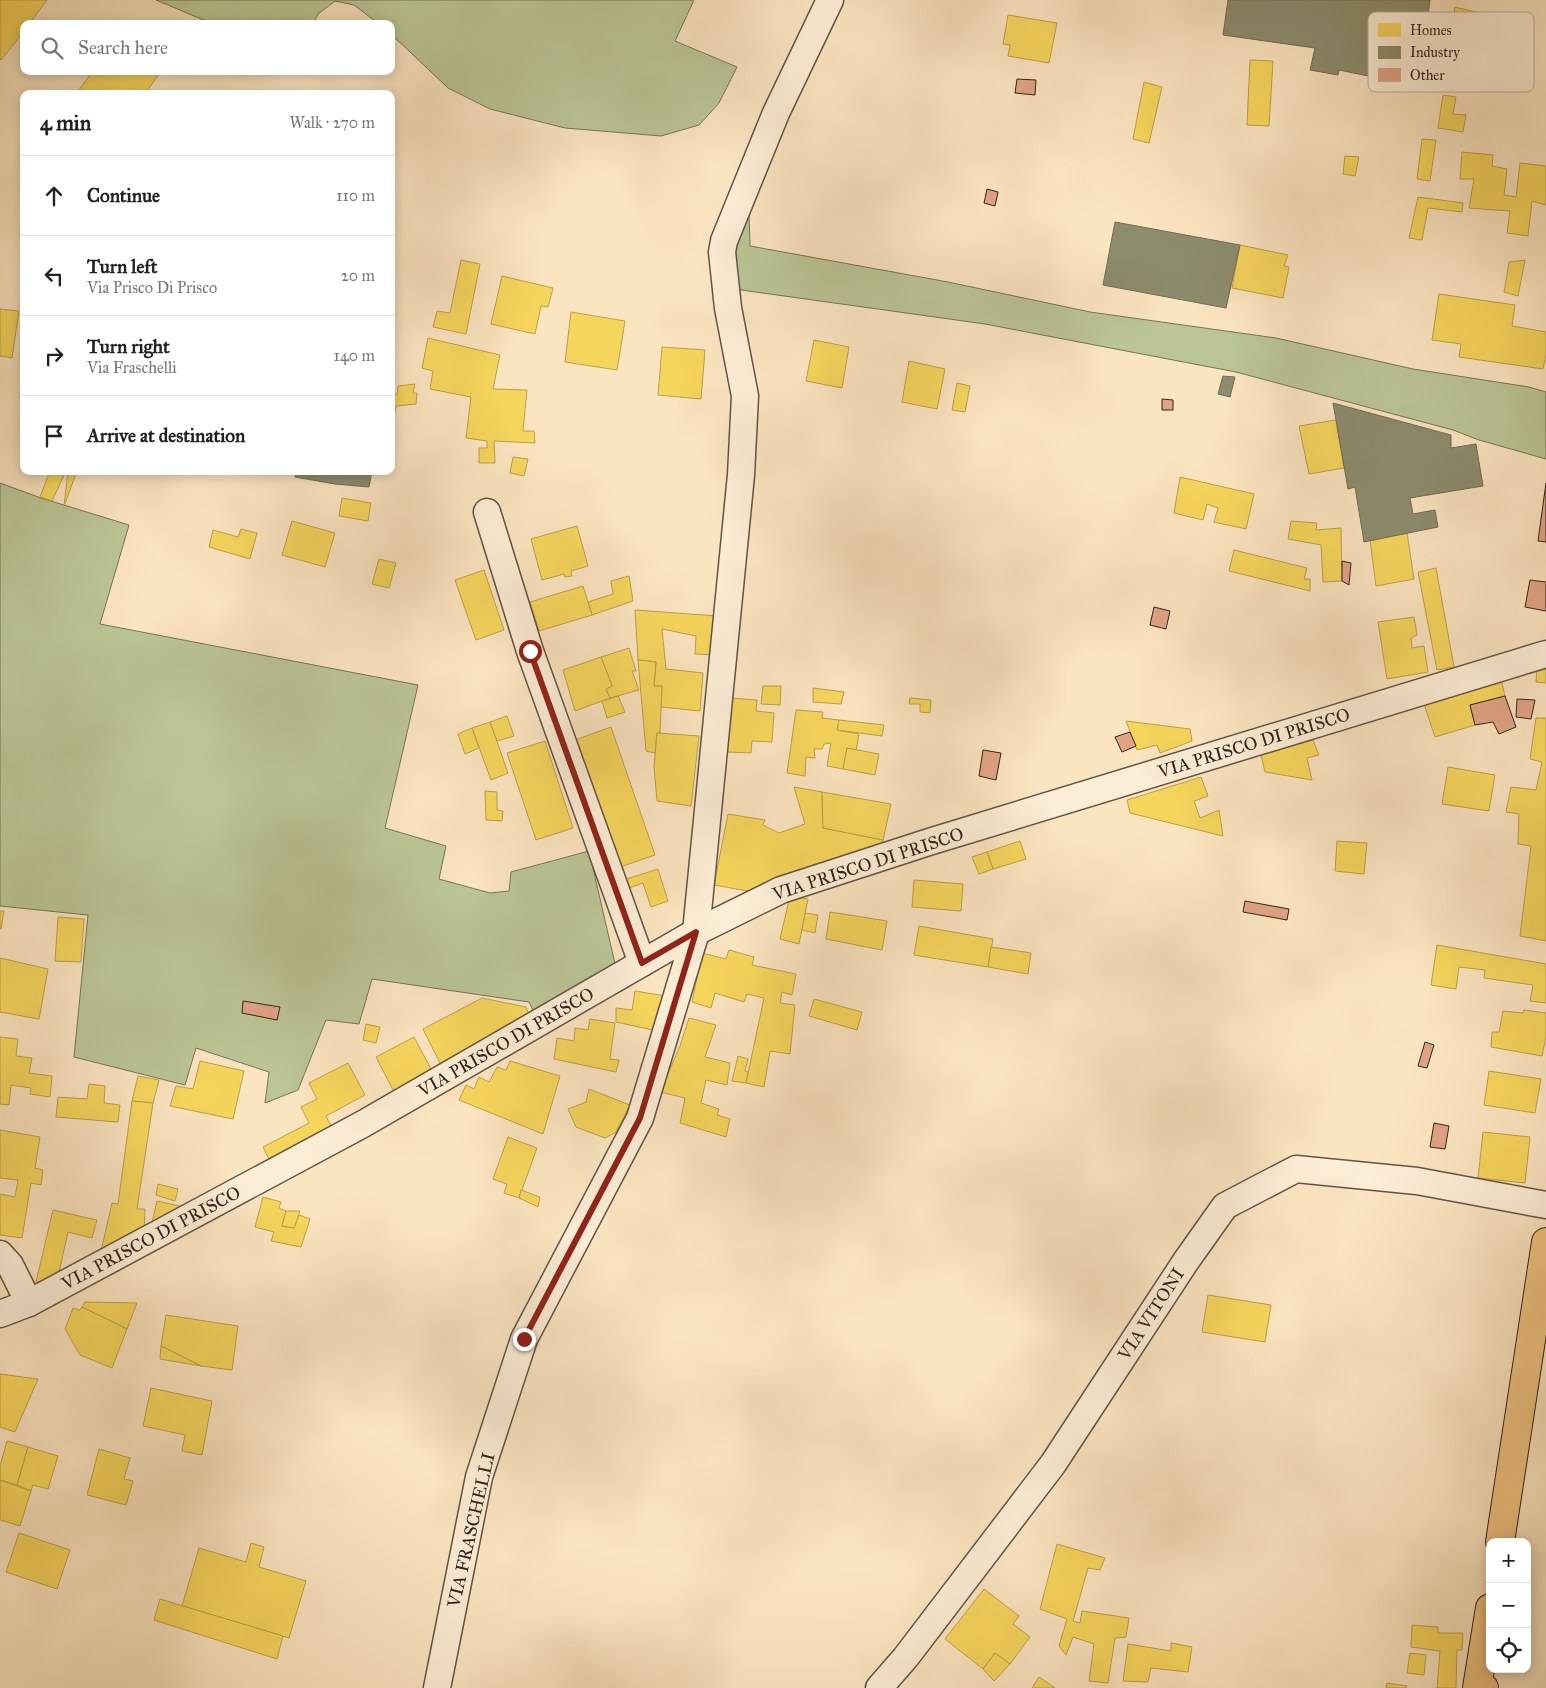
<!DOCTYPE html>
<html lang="en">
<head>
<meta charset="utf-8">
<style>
	body { margin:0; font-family:"IM FELL Great Primer",serif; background:#f2f2f2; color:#222 }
	.controls { position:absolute; right:15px; bottom:15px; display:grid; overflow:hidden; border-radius:10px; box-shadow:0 2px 12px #0003 }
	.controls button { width:45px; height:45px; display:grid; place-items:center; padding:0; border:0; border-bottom:1px solid #e0e0e0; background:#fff; color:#222; font:25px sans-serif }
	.stop { position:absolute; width:15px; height:15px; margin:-11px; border:4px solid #8f2418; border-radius:50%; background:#fff }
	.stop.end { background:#8f2418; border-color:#fff; box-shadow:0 1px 5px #0008 }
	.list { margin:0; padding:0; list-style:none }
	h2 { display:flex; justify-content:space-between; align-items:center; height:65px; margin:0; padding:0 20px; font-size:21px }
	h2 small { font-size:16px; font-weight:400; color:#767676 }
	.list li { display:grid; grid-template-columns:32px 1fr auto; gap:15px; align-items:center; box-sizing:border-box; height:80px; padding:0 20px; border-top:1px solid #e0e0e0 }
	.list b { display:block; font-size:19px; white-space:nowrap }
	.list p { margin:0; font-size:16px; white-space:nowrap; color:#767676 }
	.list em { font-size:16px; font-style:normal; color:#767676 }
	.icon { flex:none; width:28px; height:28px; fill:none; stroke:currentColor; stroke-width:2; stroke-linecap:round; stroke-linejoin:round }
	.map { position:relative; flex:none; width:1546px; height:1688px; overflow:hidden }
	.search { position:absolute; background:#fff; box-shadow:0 2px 12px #0003; left:20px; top:20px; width:375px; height:55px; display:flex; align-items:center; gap:12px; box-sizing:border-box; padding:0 18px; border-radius:10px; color:#767676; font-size:19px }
	.panel { position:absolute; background:#fff; box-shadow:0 2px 12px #0003; left:20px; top:90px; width:375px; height:385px; border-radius:10px }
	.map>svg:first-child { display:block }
	.green { fill:#bbc595; stroke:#747458 }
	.homes { fill:#f6d55c; stroke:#baa048 }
	.industry { fill:#8c8c6e; stroke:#706d55 }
	.building { fill:#e0a485; stroke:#2e241b }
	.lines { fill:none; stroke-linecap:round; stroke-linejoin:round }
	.minor-casing { stroke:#615444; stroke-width:29 }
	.major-casing { stroke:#2e241b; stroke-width:30 }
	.highway-casing { stroke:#2e241b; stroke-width:30 }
	.minor { stroke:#fcedd6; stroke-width:26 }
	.major { stroke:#eec280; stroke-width:28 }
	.highway { stroke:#eec280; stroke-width:28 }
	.route { stroke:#8f2418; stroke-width:6 }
	.labels { text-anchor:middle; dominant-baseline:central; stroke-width:5; stroke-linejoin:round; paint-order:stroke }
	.street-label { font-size:18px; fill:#2e241b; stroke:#fcedd6 }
	.key { fill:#fcedd6; stroke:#beb19e; stroke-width:1 }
	.key-label { font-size:14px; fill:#2e241b }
</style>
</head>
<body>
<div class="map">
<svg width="1546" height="1688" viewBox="0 0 1546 1688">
	<rect width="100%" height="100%" fill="#fbe4c0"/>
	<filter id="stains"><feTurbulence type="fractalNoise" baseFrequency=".004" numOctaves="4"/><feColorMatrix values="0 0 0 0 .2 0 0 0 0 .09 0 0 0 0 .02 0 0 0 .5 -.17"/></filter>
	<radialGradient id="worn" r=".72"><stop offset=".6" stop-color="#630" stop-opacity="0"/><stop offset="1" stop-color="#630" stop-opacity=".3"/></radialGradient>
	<g class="green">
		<path d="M156,0H694L675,41L737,67L719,103L699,125L661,136L565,128L490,109L448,88L391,34V24H379L354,5L335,1L318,14L313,24H213Z"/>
		<path d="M749,213L750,246L948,282L1090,312L1276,338L1413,369L1529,387L1546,392V459L1479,440L1453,430L1236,372L985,324L734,289V245Z"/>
		<path d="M0,483L41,498L129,525L100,624L418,685L385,828L446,846L439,879L490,893L509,891L511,872L589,851L616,968L535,1014L529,1002L372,979L359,1024L326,1020L298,1090L265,1103L269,1072L196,1048L185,1085L74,1057L88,915L0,906Z"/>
	</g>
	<g class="homes">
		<path d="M0,0H47L29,24H24V31L1,60L0,59Z"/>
		<path d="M1455,7L1488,15L1485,27L1465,22L1461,51L1448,49Z"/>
		<path d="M1008,15L1057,23L1049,63L1008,56L1010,45L1003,44Z"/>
		<path d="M1372,55L1414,62L1411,82L1368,76Z"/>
		<path d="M1250,60L1273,61L1269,126L1247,125Z"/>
		<path d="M93,71H161L145,94H76Z"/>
		<path d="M1144,82L1162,87L1149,143L1133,139Z"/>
		<path d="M1443,95L1456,97L1453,114L1466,115L1463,132L1438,128Z"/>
		<path d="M1422,139L1436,140L1430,181L1417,179Z"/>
		<path d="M1462,152L1493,155L1492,166L1507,169L1504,195L1516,197L1520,163L1546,166V205L1532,201L1528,236L1507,233L1510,211L1469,208L1474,179H1460Z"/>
		<path d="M1345,156L1359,157L1355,176L1343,174Z"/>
		<path d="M1418,197L1463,203L1462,212L1428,208L1422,240L1409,238Z"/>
		<path d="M1240,245L1288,255L1284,266L1289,267L1283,298L1232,288Z"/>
		<path d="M461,260L480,264L466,334L433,327L437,311L450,313Z"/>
		<path d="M1525,260L1518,296L1504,292L1509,262Z"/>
		<path d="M502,276L553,288L548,307L541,306L535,334L491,324Z"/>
		<path d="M1439,294L1515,305L1512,326L1546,332V354L1543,369L1459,357L1461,344L1432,340Z"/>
		<path d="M0,309L19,311L12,358L0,356Z"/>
		<path d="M571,312L625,321L617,370L565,362Z"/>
		<path d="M428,338L500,355L493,389L527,390L523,431H534L535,443L494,441L495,463H479V448H487V441L466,438L471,397L430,389L433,371L422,368Z"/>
		<path d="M814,340L849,347L842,388L806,381Z"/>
		<path d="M662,347L705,350L701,399L658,395Z"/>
		<path d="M909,361L945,369L937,409L902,402Z"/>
		<path d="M957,383L970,386L965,412L952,410Z"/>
		<path d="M415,384L413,393H417L416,404L396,406L391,437V394H397L398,386Z"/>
		<path d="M1336,420L1344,468L1309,474L1299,426Z"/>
		<path d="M513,457L528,459L524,476L510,473Z"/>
		<path d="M50,471H66L52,501L40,497Z"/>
		<path d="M68,471H77L64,506Z"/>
		<path d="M1180,477L1254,494L1246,529L1214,522L1218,508L1207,504L1203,520L1174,513Z"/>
		<path d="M342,498L371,503L368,521L339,516Z"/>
		<path d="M292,521L335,533L325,567L282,555Z"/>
		<path d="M1291,521L1317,523L1316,530L1341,528L1342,581L1323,582L1321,545L1288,539Z"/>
		<path d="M577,526L588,566L571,571L572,576L565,577L564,574L542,580L531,539Z"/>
		<path d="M241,529L257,533L250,559L209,547L213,530L238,537Z"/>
		<path d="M1407,533L1414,579L1376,586L1370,540Z"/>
		<path d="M1234,550L1307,568L1304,579H1310V591L1229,571Z"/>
		<path d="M379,559L396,563L389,588L372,584Z"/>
		<path d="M1436,568L1454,667L1437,670L1418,572Z"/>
		<path d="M484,570L504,630L476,640L455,580Z"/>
		<path d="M629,576L633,601L592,615L588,602L613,594L611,581Z"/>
		<path d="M583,586L592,615L539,631L530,602Z"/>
		<path d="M635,610L717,616L714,655L695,654L696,636L662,629L666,669L703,673L700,711L661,707L662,686H654L656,662L638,660Z"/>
		<path d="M1414,617L1417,635L1411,638L1412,648L1424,646L1428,672L1387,679L1378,622Z"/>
		<path d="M629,648L636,671H632L639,690L610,698L606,689L612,686L601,657Z"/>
		<path d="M601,657L612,686L606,689L610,698L575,711L563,670Z"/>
		<path d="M638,660L656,662L654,686H662L660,733H657L655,753L646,751Z"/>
		<path d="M1546,663V683L1536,682L1537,666Z"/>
		<path d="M1501,679L1505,696L1470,705L1475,725L1435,737L1423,701Z"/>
		<path d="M763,686H781L780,705L761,704Z"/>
		<path d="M813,688L844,692L841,704L813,702Z"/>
		<path d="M618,696L625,712L607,718L602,701Z"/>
		<path d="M730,698L757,700L756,711L774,713L772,742L752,741L751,753L727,752Z"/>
		<path d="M910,698L931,700L930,713L920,712V704H909Z"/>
		<path d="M796,710L823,712L822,718L839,720L837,730L859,734L856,751L847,748L843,769L827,766L831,743L824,744L822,749H814L815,758L806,757L805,776L787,773Z"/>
		<path d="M507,716L514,736L497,741L490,722Z"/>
		<path d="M1536,718H1546V941L1520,936L1531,846L1518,844L1519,814L1506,812L1511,787L1536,790L1542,762L1530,759Z"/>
		<path d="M839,720L884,725L882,736L837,730Z"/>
		<path d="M1126,721L1190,729L1192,741L1160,753L1157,745L1137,750Z"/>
		<path d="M490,722L508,773L491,780L472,728Z"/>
		<path d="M611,727L655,855L620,867L575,740Z"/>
		<path d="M472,728L479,748L465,754L458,734Z"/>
		<path d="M657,733L699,736L691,806L657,801L654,767Z"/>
		<path d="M1313,740L1319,755L1307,758L1312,780L1265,772L1261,755Z"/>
		<path d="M545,741L573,828L536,840L507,753Z"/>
		<path d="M847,748L879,754L875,775L843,769Z"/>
		<path d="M1448,767L1495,775L1489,811L1442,804Z"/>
		<path d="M1201,777L1208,796L1194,801L1200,818L1219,810L1223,836L1130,813L1127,800Z"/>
		<path d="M794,787L822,792L823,828L883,840L882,851L748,891L714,885L728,814L765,820L763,825L779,833L805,824Z"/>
		<path d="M485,791L497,792V810L503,811L502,821L486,820Z"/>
		<path d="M822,792L891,804L883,840L823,828Z"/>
		<path d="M1020,841L1026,859L993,869L987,852Z"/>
		<path d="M1337,841L1367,843L1364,874L1335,871Z"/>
		<path d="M987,852L993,869L979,874L972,857Z"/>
		<path d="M658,869L668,901L651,907L643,883L626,889L623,880Z"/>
		<path d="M914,880L963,884L961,911L912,907Z"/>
		<path d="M790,896L808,899L799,944L780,939Z"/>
		<path d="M0,911H4L1,929H0Z"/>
		<path d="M830,912L887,921L882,950L826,939Z"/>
		<path d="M805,913L818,915L815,933L802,930Z"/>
		<path d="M58,917L84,919L81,962L55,961Z"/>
		<path d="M919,926L993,939L988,967L914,955Z"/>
		<path d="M1437,945L1546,964V1003L1530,1001L1533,985L1484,978L1485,970L1459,967L1456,989L1431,985Z"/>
		<path d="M991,947L1031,953L1028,974L988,967Z"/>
		<path d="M729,950L754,957L752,965L796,974L792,995L782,992L780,1003L795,1005L790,1054L770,1051L764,1087L746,1083L764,998L747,994L744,1002L715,993L711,1008L692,1002L702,953L726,959Z"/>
		<path d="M0,958L48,969L39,1019L0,1012Z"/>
		<path d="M635,991L672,997L666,1033L616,1022V1008L632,1010Z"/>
		<path d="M482,998L526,1007L531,1019L441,1065L423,1029Z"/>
		<path d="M814,999L862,1012L857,1030L809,1016Z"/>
		<path d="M1524,1010L1546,1013V1037L1542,1056L1491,1047L1492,1032H1499L1503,1011L1523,1013Z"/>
		<path d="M689,1018L716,1025L705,1057L730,1063L727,1085L706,1080L701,1103L719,1109L717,1115L730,1119L726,1137L680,1123L685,1098L660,1092L680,1046Z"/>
		<path d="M590,1019L615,1023L610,1059L619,1060L616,1072L554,1059L557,1038L574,1041L575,1028L588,1030Z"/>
		<path d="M366,1024L380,1027L376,1043L363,1040Z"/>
		<path d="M0,1037L18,1039L16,1056L32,1058L29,1073L52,1076L50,1097L30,1094L31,1088L11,1085L9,1105L0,1104Z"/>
		<path d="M414,1037L432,1071L394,1092L376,1057Z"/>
		<path d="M738,1056L748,1059L745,1071L748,1072L746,1083L732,1081Z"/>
		<path d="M200,1061L244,1071L233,1119L170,1106L176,1086L193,1089Z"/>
		<path d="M510,1061L560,1076L543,1134L459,1100L466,1085L474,1089L479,1077L489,1082L497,1067L506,1070Z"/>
		<path d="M348,1063L365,1095L326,1116L334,1131L271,1163L263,1147L309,1123L301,1107L317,1099L309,1083Z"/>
		<path d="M1489,1071L1541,1079L1535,1113L1484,1105Z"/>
		<path d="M138,1076L159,1080L153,1103L132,1101Z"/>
		<path d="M89,1084L105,1086L104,1103L120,1105L118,1122L56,1117L58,1097L87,1099Z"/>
		<path d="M589,1089L630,1105L616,1132L605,1138L576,1127L568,1109L586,1102Z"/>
		<path d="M132,1101L153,1103L137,1209H145L144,1233L99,1260L112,1203L118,1204Z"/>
		<path d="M0,1130L40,1137L35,1168L43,1170L41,1185L31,1183L22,1238L0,1235V1194L15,1197L18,1180L0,1178Z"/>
		<path d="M1483,1132L1530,1137L1525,1183L1478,1178Z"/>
		<path d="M508,1137L537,1148L519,1198L504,1193L507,1184L493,1179Z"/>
		<path d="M158,1184L178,1189L175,1201L156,1195Z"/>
		<path d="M521,1190L540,1197L538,1207L519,1198Z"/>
		<path d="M263,1197L281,1202L279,1208L286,1211L282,1226L294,1228L299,1215L310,1219L301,1247L271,1241L274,1232L255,1227Z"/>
		<path d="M157,1201L193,1209L150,1231Z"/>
		<path d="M53,1210L97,1220L92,1238L68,1232L56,1286L36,1282Z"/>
		<path d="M286,1211H300L294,1228L282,1226Z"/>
		<path d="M1208,1295L1271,1305L1265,1342L1202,1332Z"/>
		<path d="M85,1302L137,1303L127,1329L82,1307Z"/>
		<path d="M82,1307L127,1329L112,1368L80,1355L65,1329L73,1308L80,1310Z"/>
		<path d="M166,1315L238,1326L232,1370L201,1366L161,1346Z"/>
		<path d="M161,1346L201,1366L160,1359Z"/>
		<path d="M0,1374L38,1379L15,1432L0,1427Z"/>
		<path d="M151,1388L212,1401L202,1455L182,1451L185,1435L143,1426Z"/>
		<path d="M7,1441L28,1447L17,1485L0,1480V1466Z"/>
		<path d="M28,1447L58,1456L48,1489L33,1485L31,1491L17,1485Z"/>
		<path d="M99,1449L130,1458L124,1479L133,1481L126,1505L87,1495Z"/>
		<path d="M0,1480L31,1491L20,1526L0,1520Z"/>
		<path d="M19,1533L70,1550L57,1589L6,1572Z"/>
		<path d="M251,1543L264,1547L259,1567L306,1581L289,1638L182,1606L199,1548L246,1562Z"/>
		<path d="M1057,1544L1105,1558L1100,1570L1088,1568L1073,1621L1080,1623L1082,1611L1129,1618L1126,1637L1115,1638L1108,1683L1089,1681L1094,1644L1073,1637L1066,1655L1059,1646L1067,1619L1040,1609Z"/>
		<path d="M984,1589L1019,1616L1013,1624L1030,1637L1010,1664L995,1653L983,1669L945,1639Z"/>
		<path d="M160,1599L283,1636L277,1659L154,1620Z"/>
		<path d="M1412,1625L1438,1627V1633H1463L1462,1650H1457L1456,1688H1437L1440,1651L1411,1647Z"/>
		<path d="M1171,1643L1192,1647L1188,1672L1151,1668L1148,1682L1123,1681L1128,1644L1171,1651Z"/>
		<path d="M995,1653L1010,1664L994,1681L983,1669Z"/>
		<path d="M1410,1653L1426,1655L1424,1675L1407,1673Z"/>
		<path d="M1039,1677L1055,1688H1032Z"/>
		<path d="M1387,1683L1407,1686L1406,1688H1386Z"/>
	</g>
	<g class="industry">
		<path d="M1228,0H1430L1422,63L1372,55L1368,76L1339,70L1338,75L1310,70L1315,48L1223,35Z"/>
		<path d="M1115,222L1240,245L1226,308L1103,285Z"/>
		<path d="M1223,376L1235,377L1230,397L1218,394Z"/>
		<path d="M1333,403L1451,435V448L1476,444L1483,486L1410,498L1413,514L1435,510L1438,527L1364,542L1355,487L1348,489Z"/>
		<path d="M296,471H372L369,487L335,484L295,477Z"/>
	</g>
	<g class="building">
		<path d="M1017,79L1036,80L1035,95L1015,93Z"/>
		<path d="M987,189L998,192L995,206L984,203Z"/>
		<path d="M1162,399L1173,400V410H1162Z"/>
		<path d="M1546,483V542L1538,541Z"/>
		<path d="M1342,561L1351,563L1349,585L1342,581Z"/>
		<path d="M1530,580L1546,582V611L1525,607Z"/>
		<path d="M1154,607L1170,611L1166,629L1150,625Z"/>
		<path d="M1505,696L1516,727L1499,734L1493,722L1475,725L1470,705Z"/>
		<path d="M1517,699L1535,700L1531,719L1516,717Z"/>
		<path d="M1130,732L1136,746L1122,752L1115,737Z"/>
		<path d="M983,750L1001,753L996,780L979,776Z"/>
		<path d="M1245,901L1289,909L1287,920L1243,912Z"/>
		<path d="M243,1001L280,1007L277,1020L242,1013Z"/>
		<path d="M1425,1042L1434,1045L1427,1068L1418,1066Z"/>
		<path d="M1434,1123L1449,1126L1445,1149L1430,1147Z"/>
	</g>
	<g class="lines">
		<defs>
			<g id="minor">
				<path d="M487,512L530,651L642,963"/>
				<path d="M0,1254L10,1265L29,1303"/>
				<path d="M0,1314L29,1303L363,1124L696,932L781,890L932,841L1546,654"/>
				<path d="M437,1688L479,1477L524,1339L640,1118L696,932L741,475L745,396L728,308L722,252L724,241L776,113L830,0"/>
				<path d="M879,1688L906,1657L1053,1464L1186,1261L1225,1206L1296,1169L1417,1181L1546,1205"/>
			</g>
			<g id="major">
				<path d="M1500,1542L1546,1242"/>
				<path d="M1477,1688L1490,1608"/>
			</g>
			<path id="highway" d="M1478,1685L1484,1688"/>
		</defs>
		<use href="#minor" class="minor-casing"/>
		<use href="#major" class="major-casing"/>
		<use href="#highway" class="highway-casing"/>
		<use href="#minor" class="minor"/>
		<use href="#major" class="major"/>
		<use href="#highway" class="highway"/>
	</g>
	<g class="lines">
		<path class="route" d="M524,1339L640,1118L696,932L642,963L530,651"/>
	</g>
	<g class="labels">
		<g class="street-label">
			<text transform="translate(1254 743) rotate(-17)">VIA PRISCO DI PRISCO</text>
			<text transform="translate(868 864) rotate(-18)">VIA PRISCO DI PRISCO</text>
			<text transform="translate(506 1042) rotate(-30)">VIA PRISCO DI PRISCO</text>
			<text transform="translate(151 1238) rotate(-28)">VIA PRISCO DI PRISCO</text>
			<text transform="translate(1151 1314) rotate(-57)">VIA VITONI</text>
			<text transform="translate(471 1530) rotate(-77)">VIA FRASCHELLI</text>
		</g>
	</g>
	<rect x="1368" y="12" width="166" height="80" rx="8" class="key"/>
	<rect x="1378" y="23" width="23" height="14" fill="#f6d55c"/>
	<rect x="1378" y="46" width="23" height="13" fill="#8c8c6e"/>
	<rect x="1378" y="68" width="23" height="14" fill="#e0a485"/>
	<g class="key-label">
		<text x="1410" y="35">Homes</text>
		<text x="1410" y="57">Industry</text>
		<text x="1410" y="80">Other</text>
	</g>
	<rect width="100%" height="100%" filter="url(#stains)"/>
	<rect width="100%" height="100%" fill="url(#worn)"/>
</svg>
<div class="controls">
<button>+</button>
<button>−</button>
<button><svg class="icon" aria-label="locate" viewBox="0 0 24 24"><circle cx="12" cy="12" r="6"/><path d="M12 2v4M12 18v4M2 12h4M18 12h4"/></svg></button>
</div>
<div class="stop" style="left:530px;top:651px"></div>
<div class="stop end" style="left:524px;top:1339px"></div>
<div class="search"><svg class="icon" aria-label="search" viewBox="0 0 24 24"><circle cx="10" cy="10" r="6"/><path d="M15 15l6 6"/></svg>Search here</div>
<section class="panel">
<h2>4 min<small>Walk · 270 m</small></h2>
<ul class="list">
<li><svg class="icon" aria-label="ahead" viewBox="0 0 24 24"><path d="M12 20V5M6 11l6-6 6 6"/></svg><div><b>Continue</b></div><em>110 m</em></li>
<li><svg class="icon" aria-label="left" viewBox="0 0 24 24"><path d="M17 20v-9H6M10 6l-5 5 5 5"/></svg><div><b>Turn left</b><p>Via Prisco Di Prisco</p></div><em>20 m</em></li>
<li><svg class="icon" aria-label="right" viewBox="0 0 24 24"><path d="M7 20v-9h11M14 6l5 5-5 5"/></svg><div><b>Turn right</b><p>Via Fraschelli</p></div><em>140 m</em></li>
<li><svg class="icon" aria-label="arrive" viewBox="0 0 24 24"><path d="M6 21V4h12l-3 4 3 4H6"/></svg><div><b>Arrive at destination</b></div></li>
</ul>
</section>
</div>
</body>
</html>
